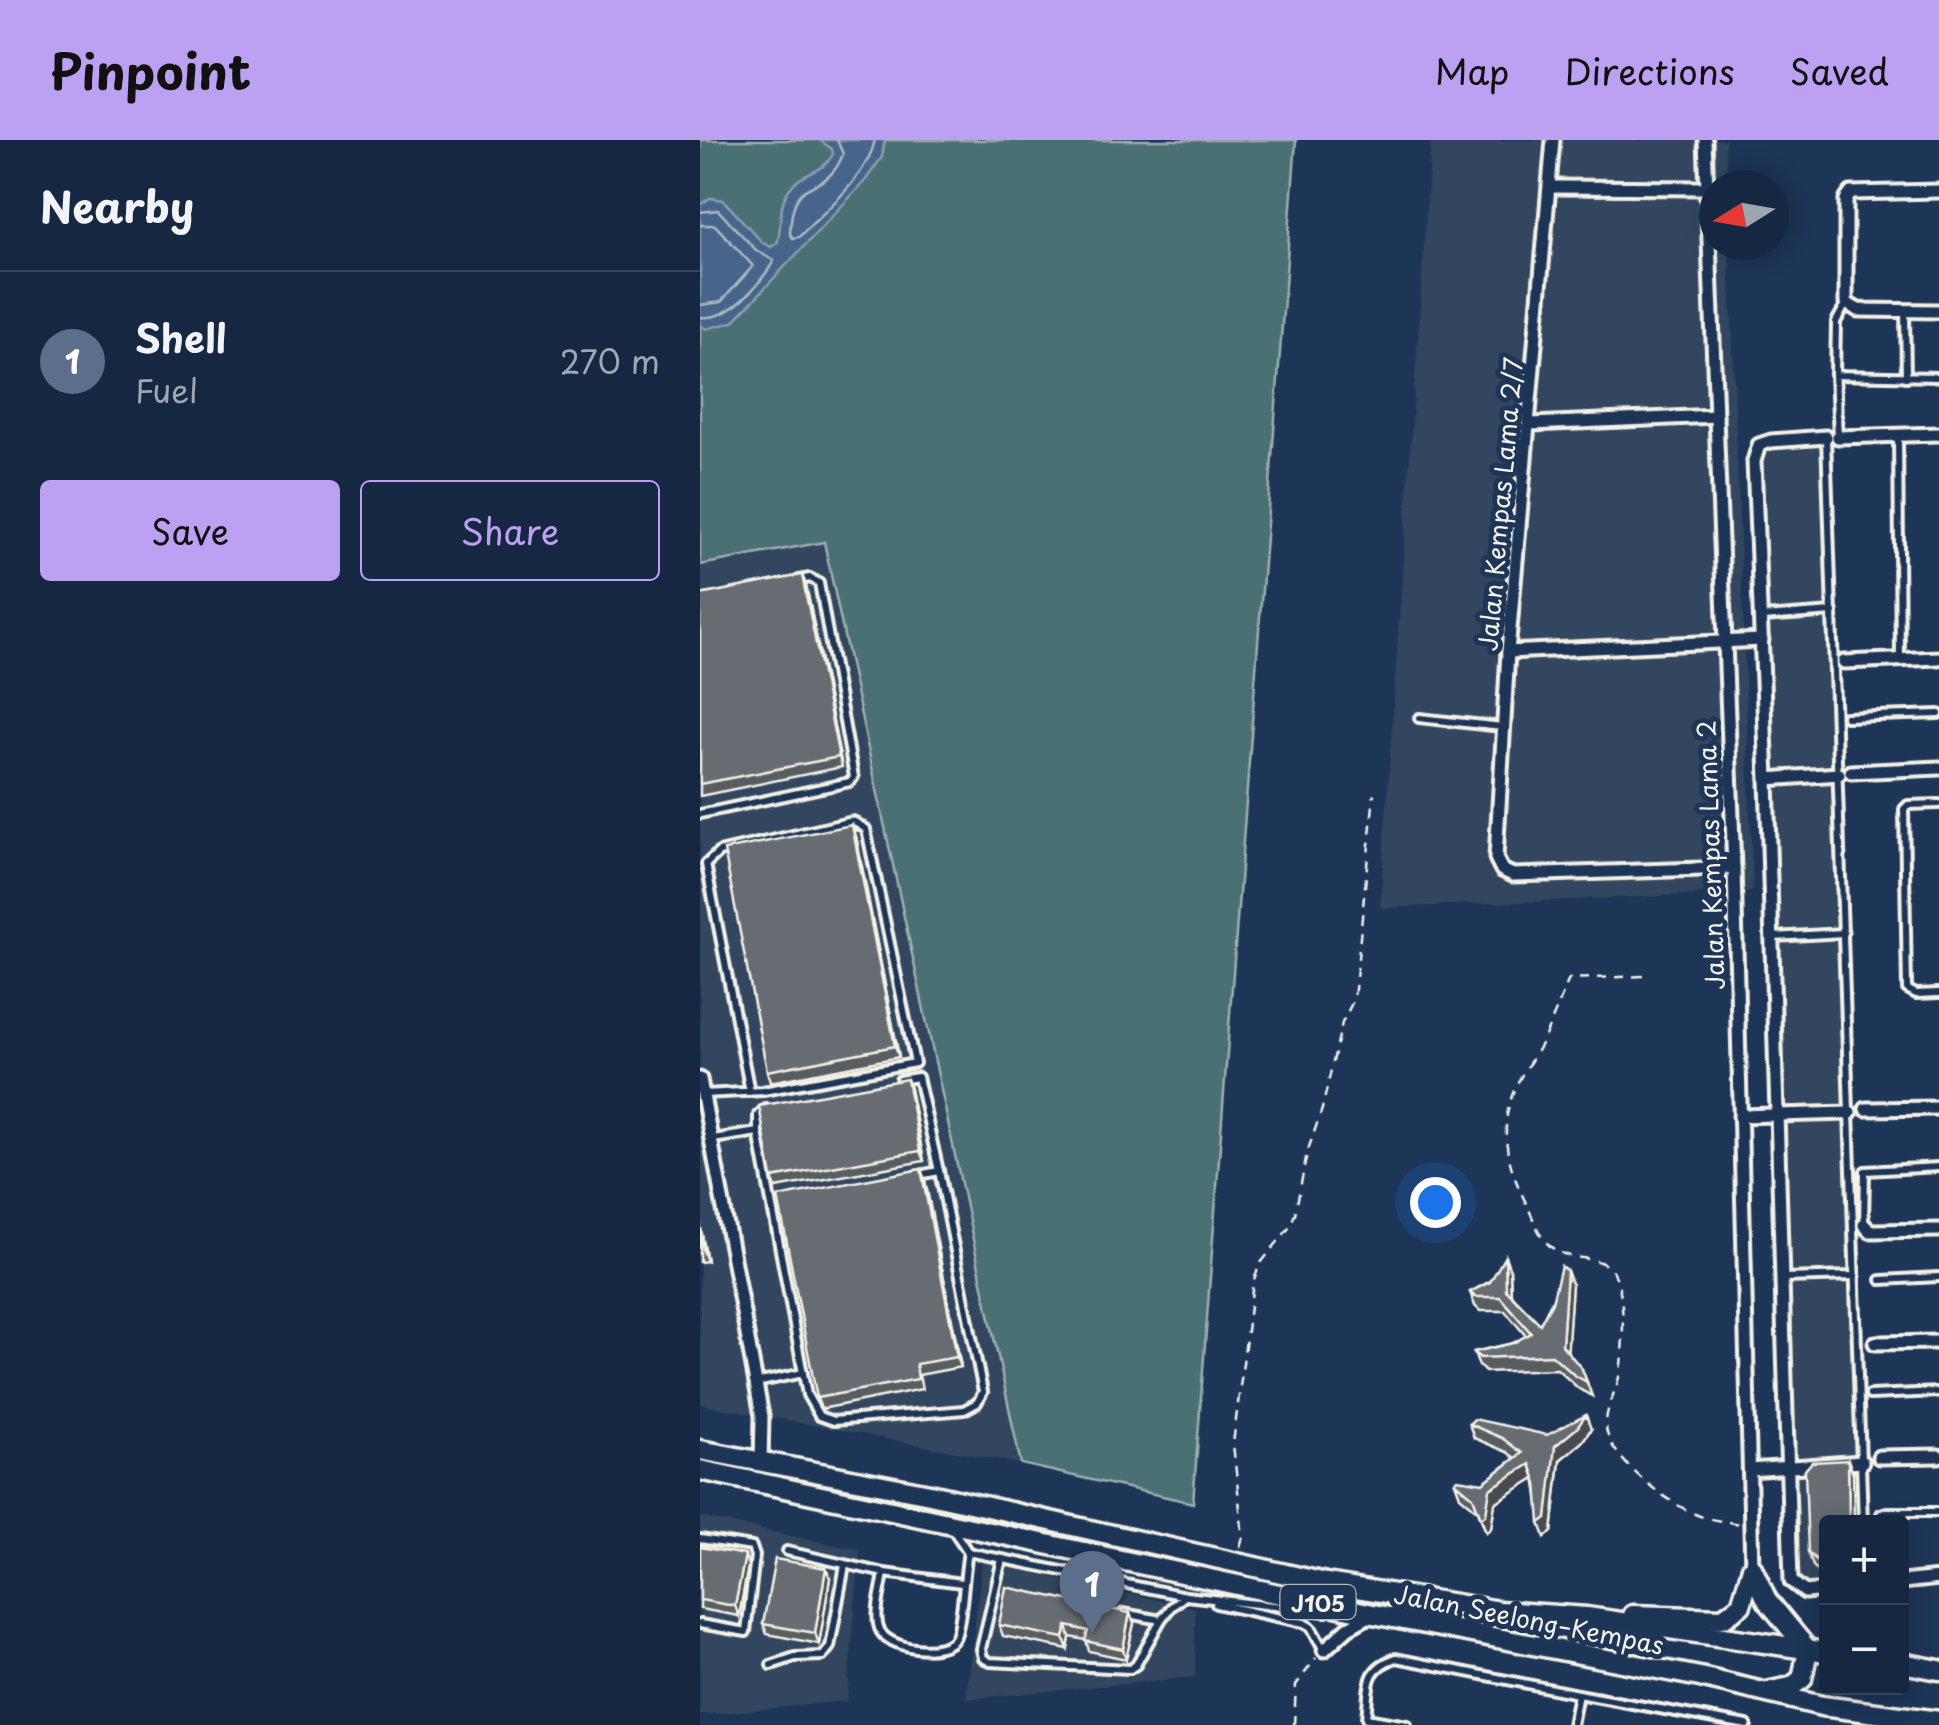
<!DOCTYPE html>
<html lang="en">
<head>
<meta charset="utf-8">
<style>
	body { margin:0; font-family:"Playpen Sans",sans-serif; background:#23344c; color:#f1f3f6 }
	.controls { position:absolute; right:30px; bottom:30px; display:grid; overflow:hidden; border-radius:10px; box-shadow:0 5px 25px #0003 }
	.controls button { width:90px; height:90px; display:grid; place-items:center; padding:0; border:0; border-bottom:2px solid #35445a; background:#162841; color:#f1f3f6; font:50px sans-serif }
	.compass { position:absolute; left:999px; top:30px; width:90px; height:90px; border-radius:50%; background:#162841; box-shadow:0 5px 25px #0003; rotate:259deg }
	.you { position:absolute; left:735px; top:1062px; width:35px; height:35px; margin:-25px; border:8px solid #fff; border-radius:50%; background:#1a73e8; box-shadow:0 0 0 15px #1a73e833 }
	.badge { display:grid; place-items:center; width:65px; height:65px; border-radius:50%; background:#bca0f2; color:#fff; font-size:32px; font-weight:700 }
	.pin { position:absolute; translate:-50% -82px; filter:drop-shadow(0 2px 5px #0008) }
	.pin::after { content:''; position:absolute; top:52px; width:35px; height:30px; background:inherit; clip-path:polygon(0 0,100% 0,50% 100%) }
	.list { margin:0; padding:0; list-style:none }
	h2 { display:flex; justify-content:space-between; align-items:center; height:130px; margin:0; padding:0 40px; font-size:42px }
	h2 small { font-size:32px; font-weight:400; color:#9ea6b1 }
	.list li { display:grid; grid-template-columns:65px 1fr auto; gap:30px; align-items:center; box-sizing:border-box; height:180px; padding:0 40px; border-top:2px solid #35445a }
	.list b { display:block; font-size:38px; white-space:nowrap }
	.list p { margin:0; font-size:32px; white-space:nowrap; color:#9ea6b1 }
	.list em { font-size:32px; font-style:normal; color:#9ea6b1 }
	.actions { display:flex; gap:20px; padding:30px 40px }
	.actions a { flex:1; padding:22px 0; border:2px solid #bca0f2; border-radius:10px; text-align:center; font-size:35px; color:#bca0f2 }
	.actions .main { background:#bca0f2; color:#111 }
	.map { position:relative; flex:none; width:1239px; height:1585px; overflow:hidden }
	header { display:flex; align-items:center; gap:60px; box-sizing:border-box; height:140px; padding:0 50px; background:#bca0f2; color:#111 }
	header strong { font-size:48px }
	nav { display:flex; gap:55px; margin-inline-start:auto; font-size:35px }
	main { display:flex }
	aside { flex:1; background:#162841 }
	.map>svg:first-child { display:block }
	.built { fill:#33465f }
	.green { fill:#4a7073; stroke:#9fb0ae; stroke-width:2.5 }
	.water { fill:#46658b; stroke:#8c9db0; stroke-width:2.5 }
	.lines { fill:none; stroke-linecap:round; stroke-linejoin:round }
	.shore { stroke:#aeb9c3; stroke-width:2.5 }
	.service-casing { stroke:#f4f1e8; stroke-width:14 }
	.minor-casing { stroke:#f4f1e8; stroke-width:19 }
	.primary-casing { stroke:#f4f1e8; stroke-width:25 }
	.path { stroke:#f4f1e8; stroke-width:2.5; stroke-dasharray:10 8; stroke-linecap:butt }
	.service { stroke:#1d3557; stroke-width:6 }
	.minor { stroke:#1d3557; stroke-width:11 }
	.primary { stroke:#1d3557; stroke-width:18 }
	.wall { fill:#585d61; stroke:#f4f1e8; stroke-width:2.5 }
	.shaded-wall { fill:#474c4f; stroke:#f4f1e8; stroke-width:2.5 }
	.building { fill:#666c71; stroke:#f4f1e8; stroke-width:2.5 }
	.labels { text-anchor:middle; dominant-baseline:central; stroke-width:10; stroke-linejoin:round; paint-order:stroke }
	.shield { fill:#1d3557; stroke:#b4b9bc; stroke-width:2.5 }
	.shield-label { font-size:22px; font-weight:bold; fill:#f4f1e8 }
	.street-label { font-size:25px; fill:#f4f1e8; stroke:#1d3557 }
</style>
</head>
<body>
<header>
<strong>Pinpoint</strong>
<nav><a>Map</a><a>Directions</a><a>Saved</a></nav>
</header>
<main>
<aside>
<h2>Nearby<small></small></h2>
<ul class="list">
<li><span class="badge" style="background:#5c6f8a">1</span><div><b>Shell</b><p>Fuel</p></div><em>270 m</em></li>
</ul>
<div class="actions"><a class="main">Save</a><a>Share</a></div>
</aside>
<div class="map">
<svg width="1239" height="1585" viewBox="0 0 1239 1585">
	<rect width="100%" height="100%" fill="#1d3557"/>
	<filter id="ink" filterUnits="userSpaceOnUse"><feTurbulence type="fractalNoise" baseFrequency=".01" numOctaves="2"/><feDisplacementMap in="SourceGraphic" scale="20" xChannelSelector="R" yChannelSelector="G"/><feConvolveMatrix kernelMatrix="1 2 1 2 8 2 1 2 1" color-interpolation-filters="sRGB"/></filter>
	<g filter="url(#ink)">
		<g class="built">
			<path d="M731,0H1025L1027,45H1014V105H1029L1053,752L680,768Z"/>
			<path d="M1130,292L1166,1382H1126V1455L1104,1457L1093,1453L1085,1442L1083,1274L1048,310L1057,299Z"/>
			<path d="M124,401L321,1324L0,1264V425Z"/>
			<path d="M0,1377L160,1410L147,1561L0,1575Z"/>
			<path d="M282,1422L495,1468V1537L266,1559Z"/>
		</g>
		<path class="green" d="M0,0H596L493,1363L321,1324L124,402L0,425Z"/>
		<path class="water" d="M119,0H185L182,17L165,41L33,182L6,189L0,185V65L10,58L23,60L63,103L71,107L77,103C83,84 77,65 90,48C103,31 121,36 133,14L132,9Z"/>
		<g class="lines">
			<g class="shore">
				<path d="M137,0L143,14C125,62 92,27 90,94L93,98L99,97C125,70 167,38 175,0"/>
				<path d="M0,72L18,70L56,110L74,121C59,145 30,181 0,177"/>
				<path d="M0,85H15L53,126L21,162L0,165"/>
			</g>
			<defs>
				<g id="service">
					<path d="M1146,164L1136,182L1135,235L1239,237"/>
					<path d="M1205,170L1206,237"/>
					<path d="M1135,235L1138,297"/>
					<path d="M1198,296L1200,519"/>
					<path d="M1126,297L1163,1382"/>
					<path d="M1062,477L1133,472"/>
					<path d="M1146,577L1239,574"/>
					<path d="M719,578L802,587"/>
					<path d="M1239,664L1208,665L1204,669L1207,849L1216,854L1239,853"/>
					<path d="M0,674L150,642L154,637L119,443L110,438L99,440"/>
					<path d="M1073,797L1144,793"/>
					<path d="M200,940L218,937L239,1031"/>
					<path d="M3,954C23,953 43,952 63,951L215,923L166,689L153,681L19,712L6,724L50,952"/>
					<path d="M58,992V975L66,968"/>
					<path d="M13,999L58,992L107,1255L119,1276L133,1281L264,1270L277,1263L283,1252L239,1031L214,1036"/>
					<path d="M1164,1085L1165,1031L1239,1027"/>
					<path d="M1083,1138L1155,1136"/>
					<path d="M1181,1140L1239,1137"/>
					<path d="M56,1243L103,1233"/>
					<path d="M1170,1255L1239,1252"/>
					<path d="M1179,1382L1181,1374L1187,1372H1239"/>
					<path d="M0,1399L52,1407L55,1416L46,1492L0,1484"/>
					<path d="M87,1411L184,1433L262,1443"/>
					<path d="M268,1412L486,1456L626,1472"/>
					<path d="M302,1419L281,1509L283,1518L290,1522L430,1529L436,1525L461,1480L471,1467L485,1456"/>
					<path d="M184,1433C182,1449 174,1473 179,1488C185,1509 244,1517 255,1498C262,1487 264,1430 268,1412L252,1388"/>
					<path d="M516,1464L604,1483L611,1487L624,1510"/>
					<path d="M423,1473L461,1480"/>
					<path d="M71,1525L95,1517L123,1516L130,1507L145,1425"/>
					<path d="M707,1585L666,1578C670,1548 663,1529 696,1518L878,1554"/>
					<path d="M872,1585L878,1554L1047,1585"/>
				</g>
				<g id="minor">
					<path d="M853,0L808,512L796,718L802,730L813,735L1034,728"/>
					<path d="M1005,0L1034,728L1052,1428"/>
					<path d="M850,47L1007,48"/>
					<path d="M1239,51L1151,53L1146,60V163L1158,170L1239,171"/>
					<path d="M831,284L1016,276"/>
					<path d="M1126,297L1071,301L1059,305L1054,321L1067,639L1091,1441L1105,1452L1126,1450"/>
					<path d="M1138,297L1239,294"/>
					<path d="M808,512L1062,500"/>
					<path d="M1144,522L1239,518"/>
					<path d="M1151,632L1239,628"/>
					<path d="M1067,639L1139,634"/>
					<path d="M0,939L62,1276L61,1322"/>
					<path d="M1166,969L1239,968"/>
					<path d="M1040,976L1150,973"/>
					<path d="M1164,1085L1170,1091L1239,1090"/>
					<path d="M1175,1203L1239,1202"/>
					<path d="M1179,1317L1239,1316"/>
					<path d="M1050,1330L1162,1322"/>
					<path d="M1202,1442L1239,1438"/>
					<path d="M624,1510L648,1488L673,1474"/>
				</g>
				<g id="primary">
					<path d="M0,1310L230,1354L626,1443L799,1471L887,1477L1126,1512"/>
					<path d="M0,1330L673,1474L1000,1537L1122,1566L1239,1581"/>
					<path d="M1052,1428L1067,1460L1108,1510L1102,1539L1091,1547L1071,1551"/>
					<path d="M933,1475L1023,1478L1041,1465L1052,1428"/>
					<path d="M1202,1523L1239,1530"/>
				</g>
			</defs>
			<use href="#service" class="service-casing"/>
			<use href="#minor" class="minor-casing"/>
			<use href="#primary" class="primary-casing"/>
			<g class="path">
				<path d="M943,836L869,839C860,860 852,882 842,902C835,916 825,928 818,942C796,984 807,1026 827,1065C833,1078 839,1096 849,1105C869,1125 902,1111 915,1135C926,1155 924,1220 918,1241C913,1257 906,1269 906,1285C905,1316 968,1363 995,1374C1008,1380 1025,1381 1040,1384"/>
				<path d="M540,1407L543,1397L533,1304L553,1142L560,1124L589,1088L595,1074L607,1013L622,969L642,883L654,859L674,654"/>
				<path d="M594,1585L596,1545L616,1518"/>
			</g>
			<use href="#service" class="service"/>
			<use href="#minor" class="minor"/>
			<use href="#primary" class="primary"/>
		</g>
		<g class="wall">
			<path d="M102,435L106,445L142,627L0,656V455Z"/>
			<path d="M152,685L156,696L199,917L70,942L67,931Z"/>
			<path d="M210,949L224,1021L76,1048L72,1038Z"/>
			<path d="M225,1040L261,1227L219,1235L222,1249L121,1269L117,1258Z"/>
			<path d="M0,1084L7,1121L0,1122Z"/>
			<path d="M810,1130L811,1154L840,1184L867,1131L872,1144L867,1212L882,1229L892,1256L879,1249L857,1229L785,1232L779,1226L774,1212L813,1203L826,1196L805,1171H780L775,1166L770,1152Z"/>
			<path d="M769,1284L847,1295L891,1289L882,1302L860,1320L852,1392L845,1397L835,1338L795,1363L791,1388L786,1392L778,1371L760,1356L755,1342L783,1343L815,1318L807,1312L774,1298Z"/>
			<path d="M1148,1320L1153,1334L1126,1382V1435H1122L1113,1426L1108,1412Z"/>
			<path d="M0,1407L48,1426L39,1476L0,1469Z"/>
			<path d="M130,1438L119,1504L67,1494L63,1484Z"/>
			<path d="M434,1483L426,1519L389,1511L386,1500L370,1497L368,1509L303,1496L299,1485Z"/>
		</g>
		<g class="shaded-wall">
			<path d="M102,435L106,445L142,627L139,617Z"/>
			<path d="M152,685L156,696L199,917L195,906Z"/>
			<path d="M207,939L210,949L224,1021L220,1011Z"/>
			<path d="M221,1029L225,1040L261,1227L257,1217Z"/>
			<path d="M0,1084L7,1121L3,1110Z"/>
			<path d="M805,1116L810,1130L811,1164L806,1150Z"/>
			<path d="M867,1131L872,1144L867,1219L862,1205Z"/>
			<path d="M886,1275L891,1289L882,1302L860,1320L852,1392L845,1397L840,1383L855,1306Z"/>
			<path d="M1148,1320L1153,1334L1154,1382H1149Z"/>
			<path d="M830,1324L835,1338L795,1363L791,1388L786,1392L781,1378L790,1349Z"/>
			<path d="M45,1415L48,1426L39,1476L35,1466Z"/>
			<path d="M126,1428L130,1438L119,1504L115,1493Z"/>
			<path d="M430,1473L434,1483L426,1519L423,1509Z"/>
			<path d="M367,1486L370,1497L368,1509L364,1498Z"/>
		</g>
		<g class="building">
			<path d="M102,435L139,617L0,644V455Z"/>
			<path d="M152,685L195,906L67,931L24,710Z"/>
			<path d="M207,939L220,1011L72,1038L59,966Z"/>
			<path d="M221,1029L257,1217L216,1224L218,1239L117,1258L78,1057Z"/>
			<path d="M805,1116L806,1150L840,1184L852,1162L861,1126L867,1131L862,1205L882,1229L887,1242L874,1235L852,1215L780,1218L774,1212L813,1203L831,1193L800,1157H775L770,1152L790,1142Z"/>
			<path d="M886,1275L877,1288L855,1306L847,1378L840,1383L837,1343L830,1324L790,1349L786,1374L781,1378L773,1357L755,1342L758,1339L783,1343L822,1313L802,1298L769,1284L774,1279L847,1295Z"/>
			<path d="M1148,1320L1149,1382H1126V1421H1117L1108,1412L1105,1330L1112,1322Z"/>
			<path d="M0,1407L45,1415L35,1466L0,1460Z"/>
			<path d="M75,1419L126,1428L115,1493L63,1484Z"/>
			<path d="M306,1447L430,1473L423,1509L385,1501L388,1491L367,1486L364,1498L299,1485Z"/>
		</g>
	</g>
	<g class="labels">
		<rect class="shield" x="580.5" y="1445" width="75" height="34" rx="8"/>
		<g class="shield-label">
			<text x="618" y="1462">J105</text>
		</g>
		<g class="street-label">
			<text transform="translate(800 364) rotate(-85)">Jalan Kempas Lama 2/7</text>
			<text transform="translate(1010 715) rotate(-92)">Jalan Kempas Lama 2</text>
			<text transform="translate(829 1479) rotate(11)">Jalan Seelong–Kempas</text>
		</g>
	</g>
</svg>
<div class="controls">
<button>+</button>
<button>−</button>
</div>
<svg class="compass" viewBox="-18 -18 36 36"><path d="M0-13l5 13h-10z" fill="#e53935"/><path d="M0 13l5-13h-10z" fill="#9ea6b1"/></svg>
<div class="you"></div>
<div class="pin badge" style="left:392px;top:1493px;background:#5c6f8a">1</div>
</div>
</main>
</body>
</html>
